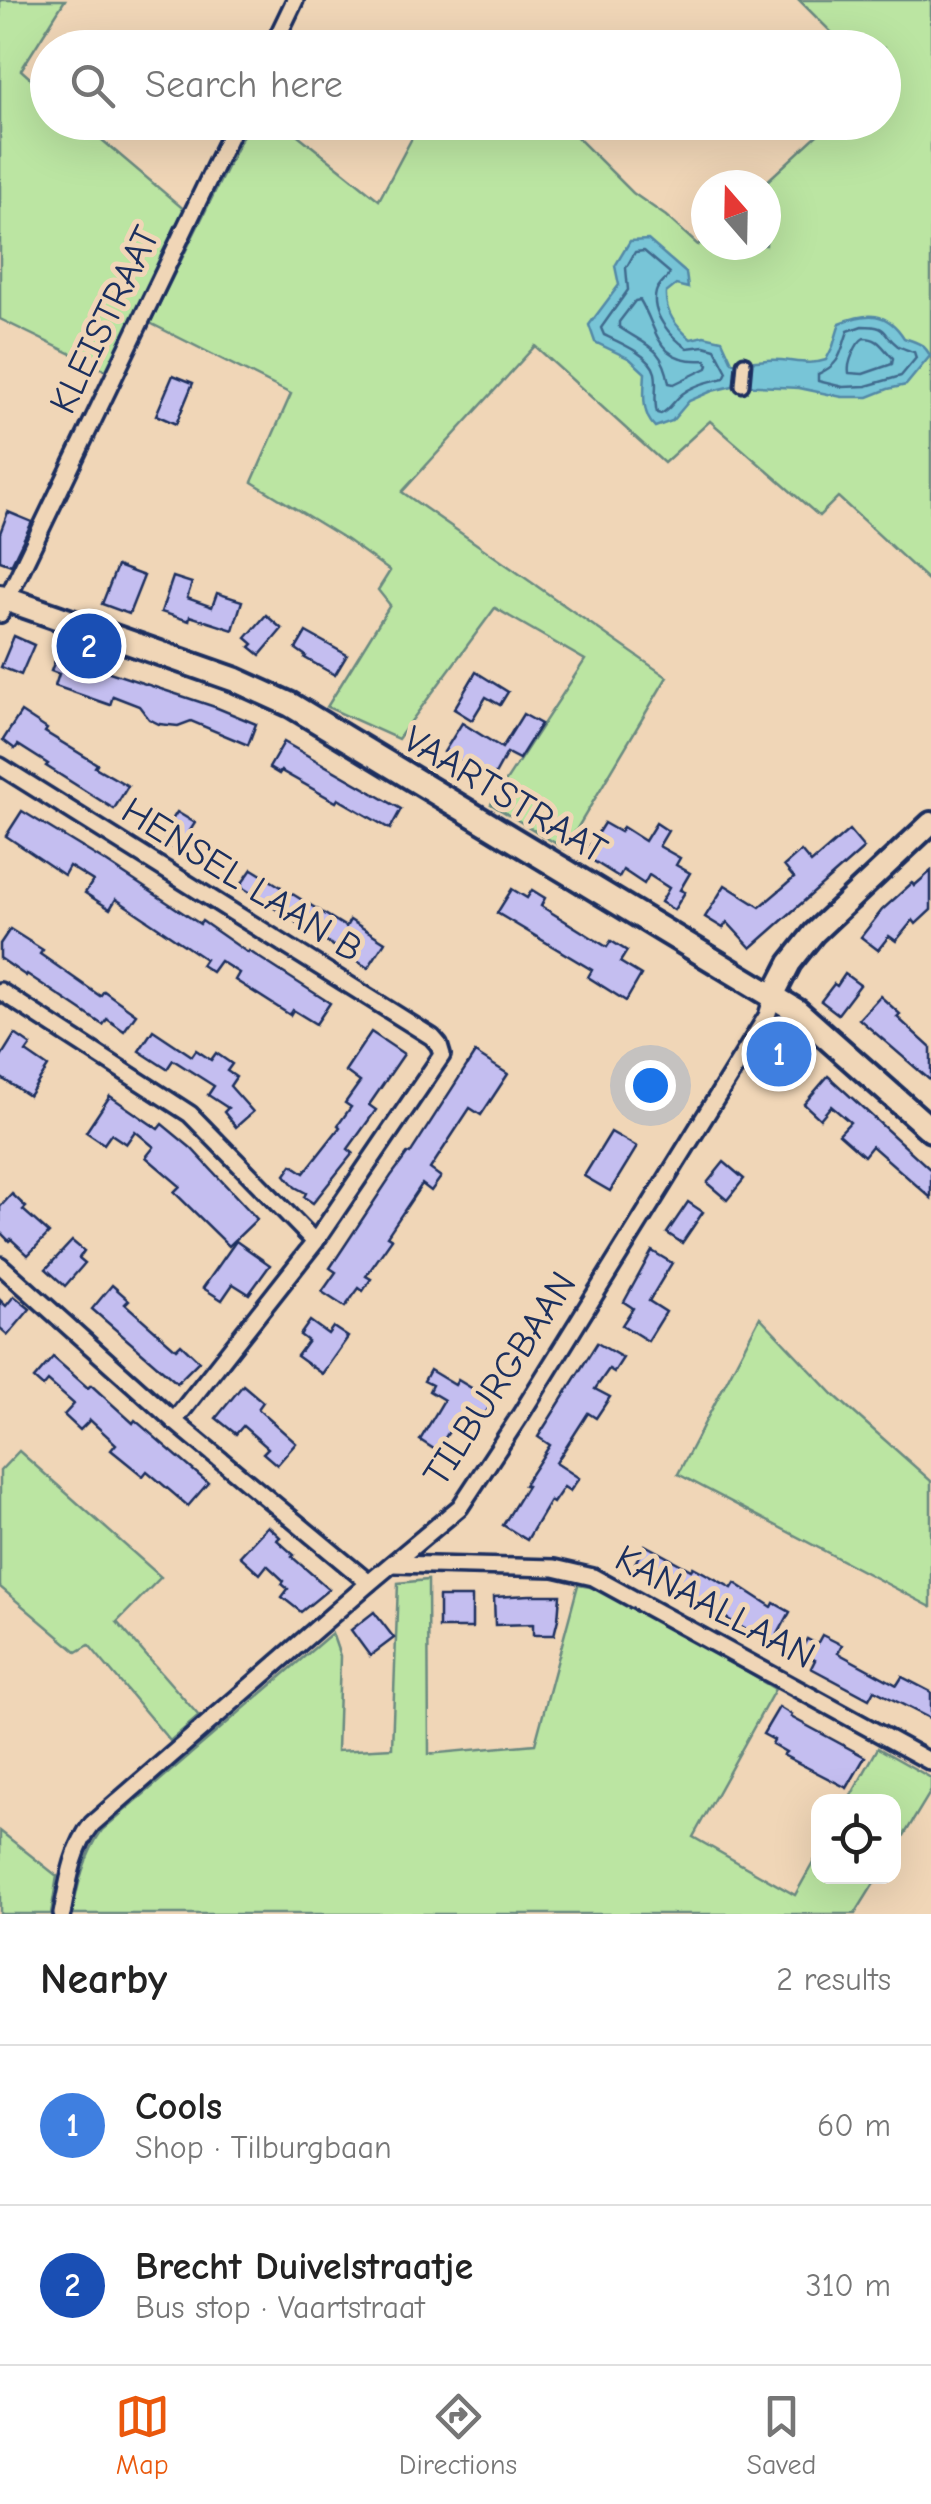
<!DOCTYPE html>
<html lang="en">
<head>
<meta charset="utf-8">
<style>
	body { margin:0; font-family:"Comic Neue",sans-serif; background:#f6f6f6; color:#222 }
	.controls { position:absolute; right:30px; bottom:30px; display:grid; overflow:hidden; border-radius:20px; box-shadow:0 10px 40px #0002 }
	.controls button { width:90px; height:90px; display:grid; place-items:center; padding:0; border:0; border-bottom:2px solid #e0e0e0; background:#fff; color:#222; font:50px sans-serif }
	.compass { position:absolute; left:691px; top:170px; width:90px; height:90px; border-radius:50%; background:#fff; box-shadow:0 10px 40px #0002; rotate:340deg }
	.you { position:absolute; left:650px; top:1085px; width:35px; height:35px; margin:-25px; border:8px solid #fff; border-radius:50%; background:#1a73e8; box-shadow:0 0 0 15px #1a73e833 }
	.badge { display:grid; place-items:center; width:65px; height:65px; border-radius:50%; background:#ea580c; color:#fff; font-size:32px; font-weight:700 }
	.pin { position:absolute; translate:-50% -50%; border:5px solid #fff; box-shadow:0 2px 10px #0006 }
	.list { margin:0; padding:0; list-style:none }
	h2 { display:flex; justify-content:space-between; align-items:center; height:130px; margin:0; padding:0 40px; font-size:42px }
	h2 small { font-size:32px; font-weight:400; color:#767676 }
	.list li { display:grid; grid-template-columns:65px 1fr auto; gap:30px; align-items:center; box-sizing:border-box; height:160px; padding:0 40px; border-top:2px solid #e0e0e0 }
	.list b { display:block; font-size:38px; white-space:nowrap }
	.list p { margin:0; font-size:32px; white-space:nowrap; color:#767676 }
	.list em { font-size:32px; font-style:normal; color:#767676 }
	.icon { flex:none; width:55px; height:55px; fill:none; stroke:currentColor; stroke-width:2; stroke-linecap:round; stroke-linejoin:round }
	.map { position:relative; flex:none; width:931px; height:1914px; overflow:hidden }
	.search { position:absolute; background:#fff; box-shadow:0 10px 40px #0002; left:30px; right:30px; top:30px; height:110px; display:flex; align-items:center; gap:25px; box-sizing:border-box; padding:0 35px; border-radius:55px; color:#767676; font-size:38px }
	.sheet { height:450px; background:#fff }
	nav { display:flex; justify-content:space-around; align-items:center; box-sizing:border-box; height:140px; border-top:2px solid #e0e0e0; background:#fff; font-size:28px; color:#767676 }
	nav a { display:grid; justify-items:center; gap:5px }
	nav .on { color:#ea580c }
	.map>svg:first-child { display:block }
	.green { fill:#bbe5a2; stroke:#6b8a80; stroke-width:2.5 }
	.water { fill:#78c5d7; stroke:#5389a7; stroke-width:2.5 }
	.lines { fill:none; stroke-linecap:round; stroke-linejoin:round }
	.shore { stroke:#406b8e; stroke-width:2.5 }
	.building { fill:#c4bef0; stroke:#1b2f5e; stroke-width:2.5 }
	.pedestrian-casing { stroke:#1b2f5e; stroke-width:19 }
	.minor-casing { stroke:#1b2f5e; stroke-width:22 }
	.tertiary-casing { stroke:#1b2f5e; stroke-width:28 }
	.secondary-casing { stroke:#1b2f5e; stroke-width:30 }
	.pedestrian { stroke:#f0d6b7; stroke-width:11 }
	.minor { stroke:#f0d6b7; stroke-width:15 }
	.tertiary { stroke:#f0d6b7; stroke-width:20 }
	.secondary { stroke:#f0d6b7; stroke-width:22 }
	.labels { text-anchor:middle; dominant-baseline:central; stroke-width:10; stroke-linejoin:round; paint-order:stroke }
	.street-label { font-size:38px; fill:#1b2f5e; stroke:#f0d6b7 }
</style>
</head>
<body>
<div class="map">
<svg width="931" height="1914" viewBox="0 0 931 1914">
	<rect width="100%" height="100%" fill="#f0d6b7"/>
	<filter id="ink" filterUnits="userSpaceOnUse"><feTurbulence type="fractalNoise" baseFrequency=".01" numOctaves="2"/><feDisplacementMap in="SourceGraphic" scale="20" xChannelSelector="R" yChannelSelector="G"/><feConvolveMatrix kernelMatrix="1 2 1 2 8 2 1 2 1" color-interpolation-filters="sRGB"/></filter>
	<g filter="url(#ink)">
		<g class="green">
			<path d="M0,0H65L21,70L47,93L48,122L82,123L186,211L109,372L0,319Z"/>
			<path d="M799,0H931V583L838,497L819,516L710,421L664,463L535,346L402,492L667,677L565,849L491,804L585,660L495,608L398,739L327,707L390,605L378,590L390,571L347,540L252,482L291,394L150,323L249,123H283L379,200L420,123H563L633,193L666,216L698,245L706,238V245H766V185H763L830,123L884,122V48L846,47Z"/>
			<path d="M760,1317L833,1394L931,1481V1607L678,1474Z"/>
			<path d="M19,1451L161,1577L117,1622L199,1716L170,1741L89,1645L77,1652L0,1587V1471Z"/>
			<path d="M428,1580L429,1754L535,1744L578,1585L608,1590L775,1689L693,1837L795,1895L818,1854V1876L878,1877L855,1914H72C78,1884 84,1856 102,1830L332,1633L340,1656L337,1751L392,1748L398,1583Z"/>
			<path d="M878,1748L931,1778V1791L894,1852V1802L848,1801Z"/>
			<path d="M0,1831L57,1876L51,1914H0Z"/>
		</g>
		<path class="water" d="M648,240L686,273L688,288L676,285L666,293C665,313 676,327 691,339L704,336L722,340L732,362C745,363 754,361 767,360C788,358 806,367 826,360L833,346L840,323C868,312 887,311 904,338C916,342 925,344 930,356L906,385L888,389L868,397H842L799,388L737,385L712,391L689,401L672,421L655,427C641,414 644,391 645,373L630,359L595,342L589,325L619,285L615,266L630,241Z"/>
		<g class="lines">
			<g class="shore">
				<path d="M644,251L670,273C666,280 658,284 656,292C650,314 671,337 687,348L704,346L715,349L727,372L724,378C711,381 697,384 685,392C675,398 671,409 661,414L657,413C653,399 658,386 655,373C651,355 619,342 604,335L601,328L628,290L626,268L635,252Z"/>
				<path d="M640,300C659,331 655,364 706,360L708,364L707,368L674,384L669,383C663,346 645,345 619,327V322L635,301Z"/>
				<path d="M862,326C890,326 881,333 898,346C900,347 912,352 914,352L916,358L901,376L866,386L843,387L818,381V374C841,364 840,354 848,331Z"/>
				<path d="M864,338C880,338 882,348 893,358L892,364L863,374L849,373C847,364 856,342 864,338Z"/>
			</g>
		</g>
		<g class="building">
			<path d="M173,375L193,383L176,424L156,415Z"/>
			<path d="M8,512L32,522L11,565L0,561V533Z"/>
			<path d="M117,566L144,576L129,614L102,604Z"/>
			<path d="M173,577L192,583L187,598L212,607L217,593L242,601L233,630L190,616L189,621L161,612Z"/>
			<path d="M266,615L282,629L260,655L250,647L253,644L246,638Z"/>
			<path d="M306,632L347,655L335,675L305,658L306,656L296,649Z"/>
			<path d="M14,636L34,645L21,675L1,667Z"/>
			<path d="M58,652L77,658L76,661L215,707L256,724L248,745L191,721L178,726L159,724L149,719L139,706L113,696L110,705L55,686L59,674L51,671Z"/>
			<path d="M476,672L508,692L500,705L486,697L472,720L454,709Z"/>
			<path d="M21,712L47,729L45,732L97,764L95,767L128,786L114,809L46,766L48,764L18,745L15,749L3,740Z"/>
			<path d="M523,714L541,724L519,759L507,753L492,780L444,752L462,723L502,748Z"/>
			<path d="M284,742L401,809L390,829L338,799L336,802L281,771L279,774L269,768Z"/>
			<path d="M22,811L106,862L200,924L202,921L248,953L249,951L330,1003L316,1024L293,1010L290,1015L235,980L239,973L220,961L212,972L201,965L205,959L116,899L110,909L85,893L93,881L69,866L64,875L6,836Z"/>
			<path d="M177,812L195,823L177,851L160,839Z"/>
			<path d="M604,823L620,832L623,827L645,841L656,823L668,831L659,846L680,858L676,865L690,873L680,890L685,892L674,910L661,902L669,888L649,875L644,884L623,870L619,877L584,855Z"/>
			<path d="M849,830L864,848L751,948L727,922L723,928L705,917L725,885L760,907L794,878L784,866L801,851L811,863Z"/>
			<path d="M252,869L346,927L350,920L385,942L368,968L240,886Z"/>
			<path d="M931,871V910L916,924L913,920L896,941L889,936L878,950L861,937L882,910L912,883L914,886Z"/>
			<path d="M512,889L527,898L532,890L545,898L541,906L607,947L611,941L627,951L620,962L641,975L626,1001L588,977L592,970L497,913Z"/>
			<path d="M10,929L43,950L40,954L100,996L104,991L136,1014L124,1031L107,1019L103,1025L27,974L26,976L0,958V944Z"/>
			<path d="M845,974L860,985L838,1014L821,1001L834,984L837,986Z"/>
			<path d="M880,996L900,1014L897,1017L931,1048V1081L859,1019Z"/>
			<path d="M153,1030L192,1056L196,1050L211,1060L216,1053L232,1064L227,1071L236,1077L230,1086L253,1112L236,1127L224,1112L228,1108L208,1095L214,1086L173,1060L167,1069L139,1051Z"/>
			<path d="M371,1032L404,1054L369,1105L376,1110L348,1149L353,1153L313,1203L304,1197L306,1193L295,1187L285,1175L292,1165L304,1173L340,1127L338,1125L351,1107L345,1103L360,1082L345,1071Z"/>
			<path d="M15,1034L31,1045L26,1052L48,1067L29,1096L0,1077V1058Z"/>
			<path d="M789,1035L811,1051L795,1073L793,1072L785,1083L761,1065L779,1041L783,1043Z"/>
			<path d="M475,1053L508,1074L481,1115L470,1108L430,1169L441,1177L431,1191L422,1184L387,1236L392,1239L366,1276L371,1279L363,1291L359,1288L345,1307L322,1292L336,1272L330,1268L391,1176L408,1153L410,1154Z"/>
			<path d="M828,1076L931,1170V1198L872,1146L864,1156L839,1134L850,1122L831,1106L820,1119L804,1104Z"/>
			<path d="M110,1096L158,1129L162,1124L191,1148L257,1219L229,1246L174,1192L180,1186L146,1157L154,1147L135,1131L126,1144L111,1134L104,1144L86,1132Z"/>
			<path d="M611,1132L637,1147L610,1191L584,1176Z"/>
			<path d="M724,1162L744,1179L727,1200L707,1183Z"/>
			<path d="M12,1194L26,1207L23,1210L49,1233L28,1255L11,1239L9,1241L0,1232V1207Z"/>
			<path d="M688,1202L703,1212L682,1243L667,1233Z"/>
			<path d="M72,1241L84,1251L79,1258L85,1263L65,1286L46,1269Z"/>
			<path d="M236,1241L270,1265L249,1294L233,1284L222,1300L203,1288Z"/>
			<path d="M652,1251L672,1263L649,1301L666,1312L648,1341L622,1325L633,1308L624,1302Z"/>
			<path d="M112,1285L129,1300L125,1304L176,1349L181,1344L199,1361L177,1383L92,1309Z"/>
			<path d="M14,1296L30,1309L8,1335L0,1328V1300L6,1306Z"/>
			<path d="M310,1321L328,1334L333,1327L348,1337L322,1374L297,1356L308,1341L300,1335Z"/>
			<path d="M597,1343L623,1358L614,1372L609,1369L595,1389L610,1397L596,1418L588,1413L556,1463L579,1478L570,1491L564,1487L553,1503L550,1501L527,1540L503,1525L527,1486L524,1485L550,1445L538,1437Z"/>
			<path d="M53,1357L88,1388L91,1385L133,1423L135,1420L208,1483L188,1506L147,1471L143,1476L111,1450L116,1444L90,1420L80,1430L64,1415L74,1404L48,1381L43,1387L34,1379Z"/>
			<path d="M430,1370L455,1385L458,1380L493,1401L482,1419L467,1411L461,1419L456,1420L437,1451L420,1440L444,1400L429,1391L432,1385L424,1381Z"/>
			<path d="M243,1385L263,1402L258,1409L296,1443L277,1465L263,1453L268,1448L243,1426L236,1434L216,1418Z"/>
			<path d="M268,1526L280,1537L277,1540L294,1555L292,1557L329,1589L301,1612L282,1597L288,1589L282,1584L284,1581L267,1565L260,1574L240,1556Z"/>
			<path d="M645,1545L691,1570L693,1567L732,1588L735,1583L772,1607L774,1603L790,1612L772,1645L704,1605L679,1593L680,1591L634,1565Z"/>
			<path d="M530,1595H560L558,1619L554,1635H533V1624L495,1625L494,1597Z"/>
			<rect x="439" y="1597" width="33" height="31"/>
			<path d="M374,1612L394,1638L370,1656L351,1630Z"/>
			<path d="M822,1635L842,1645L838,1653L897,1685L902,1677L931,1692V1719L874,1690L869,1699L811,1668L815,1660L800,1652L807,1639L817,1644Z"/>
			<path d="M779,1707L792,1715L791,1717L865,1757L847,1788L783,1755L786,1752L772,1744L774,1740L763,1734Z"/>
		</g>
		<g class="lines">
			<defs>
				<path id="pedestrian" d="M742,385L744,363"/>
				<g id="minor">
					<path d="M272,48L295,0"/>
					<path d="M0,614L236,122"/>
					<path d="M0,766L432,1037L439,1045L442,1055L315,1242L174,1421"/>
					<path d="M0,991L190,1114L315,1242"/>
					<path d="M0,1265L174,1421L369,1583"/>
					<path d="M392,1564L554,1568L593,1577L931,1762"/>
					<path d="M62,1914C68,1883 72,1849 92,1824L369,1583L460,1507L521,1414L767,1016L773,996"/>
				</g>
				<path id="tertiary" d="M773,996L790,963L814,933L931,823"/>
				<path id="secondary" d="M0,597L236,680L291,705L797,1011L931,1130"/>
			</defs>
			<use href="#pedestrian" class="pedestrian-casing"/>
			<use href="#minor" class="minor-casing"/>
			<use href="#tertiary" class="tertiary-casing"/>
			<use href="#secondary" class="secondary-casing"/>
			<use href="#pedestrian" class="pedestrian"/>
			<use href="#minor" class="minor"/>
			<use href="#tertiary" class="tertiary"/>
			<use href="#secondary" class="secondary"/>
		</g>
	</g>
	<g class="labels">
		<g class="street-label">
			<text transform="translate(105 320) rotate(-64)">KLEISTRAAT</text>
			<text transform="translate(505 795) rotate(31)">VAARTSTRAAT</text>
			<text transform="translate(242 880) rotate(32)">HENSEL LAAN B</text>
			<text transform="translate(500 1379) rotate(-57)">TILBURGBAAN</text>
			<text transform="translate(715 1607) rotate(28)">KANAALLAAN</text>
		</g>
	</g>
</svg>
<div class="controls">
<button><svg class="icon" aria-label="locate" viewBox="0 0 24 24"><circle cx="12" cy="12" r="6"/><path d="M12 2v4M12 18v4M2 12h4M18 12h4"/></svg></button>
</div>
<svg class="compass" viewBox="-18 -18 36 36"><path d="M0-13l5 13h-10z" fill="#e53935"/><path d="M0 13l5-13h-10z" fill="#767676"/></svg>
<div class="you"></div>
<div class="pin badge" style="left:779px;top:1054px;background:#3f7fe0">1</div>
<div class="pin badge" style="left:89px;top:646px;background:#1a4fb4">2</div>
<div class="search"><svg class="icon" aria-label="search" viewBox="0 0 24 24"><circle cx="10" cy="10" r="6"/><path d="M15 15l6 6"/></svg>Search here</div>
</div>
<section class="sheet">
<h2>Nearby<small>2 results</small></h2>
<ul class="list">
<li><span class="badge" style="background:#3f7fe0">1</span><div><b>Cools</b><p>Shop · Tilburgbaan</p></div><em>60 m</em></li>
<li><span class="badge" style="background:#1a4fb4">2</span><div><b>Brecht Duivelstraatje</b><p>Bus stop · Vaartstraat</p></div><em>310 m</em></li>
</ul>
</section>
<nav>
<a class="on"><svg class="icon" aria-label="map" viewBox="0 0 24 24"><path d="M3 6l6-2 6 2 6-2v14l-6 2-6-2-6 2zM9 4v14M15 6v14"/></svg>Map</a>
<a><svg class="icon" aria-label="directions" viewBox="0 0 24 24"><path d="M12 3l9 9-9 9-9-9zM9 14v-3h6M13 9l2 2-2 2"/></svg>Directions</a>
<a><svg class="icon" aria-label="saved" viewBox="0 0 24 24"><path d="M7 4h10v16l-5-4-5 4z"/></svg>Saved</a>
</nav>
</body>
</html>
